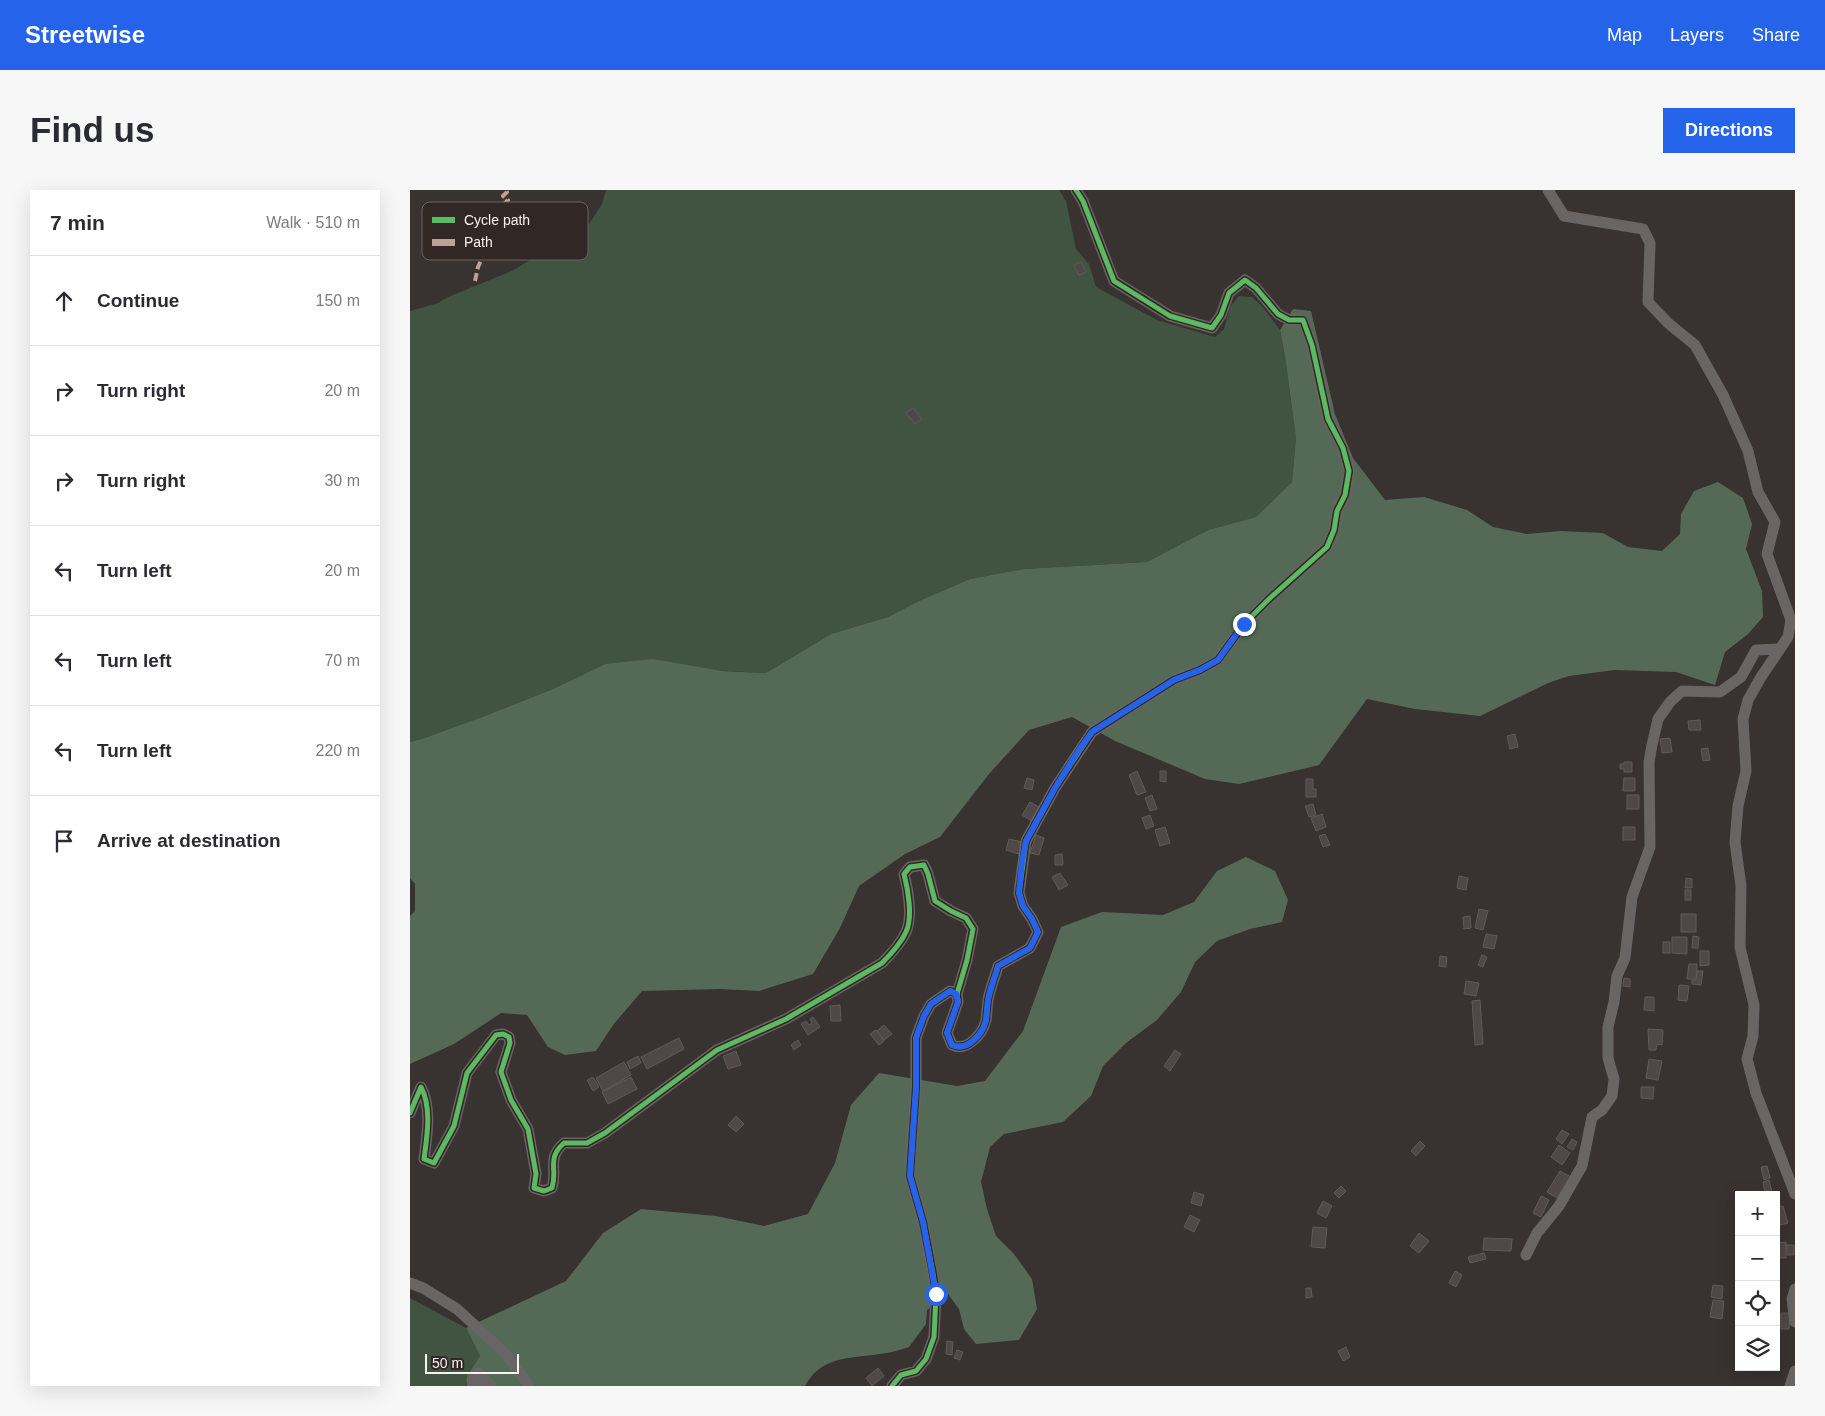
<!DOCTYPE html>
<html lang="en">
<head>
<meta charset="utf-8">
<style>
	body { margin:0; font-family:Arial,sans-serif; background:#f7f7f7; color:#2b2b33 }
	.controls { position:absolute; right:15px; bottom:15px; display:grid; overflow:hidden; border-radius:0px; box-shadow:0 5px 20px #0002 }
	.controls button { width:45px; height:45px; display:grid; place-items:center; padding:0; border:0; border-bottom:1px solid #e1e1e2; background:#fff; color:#2b2b33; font:25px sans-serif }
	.scale { position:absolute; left:15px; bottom:12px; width:94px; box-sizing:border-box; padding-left:5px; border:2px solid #f8f1ef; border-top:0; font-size:14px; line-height:18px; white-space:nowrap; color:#f8f1ef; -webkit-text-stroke:4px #312724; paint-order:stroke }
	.stop { position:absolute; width:15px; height:15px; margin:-11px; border:4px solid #2563eb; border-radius:50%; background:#fff }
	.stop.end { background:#2563eb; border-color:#fff; box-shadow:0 1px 5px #0008 }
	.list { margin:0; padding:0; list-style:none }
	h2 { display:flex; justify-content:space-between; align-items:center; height:65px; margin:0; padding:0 20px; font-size:21px }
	h2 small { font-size:16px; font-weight:400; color:#7c7c81 }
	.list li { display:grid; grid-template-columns:32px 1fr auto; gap:15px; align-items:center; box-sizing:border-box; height:90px; padding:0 20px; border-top:1px solid #e1e1e2 }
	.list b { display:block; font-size:19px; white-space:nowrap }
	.list em { font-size:16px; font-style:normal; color:#7c7c81 }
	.icon { flex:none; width:28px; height:28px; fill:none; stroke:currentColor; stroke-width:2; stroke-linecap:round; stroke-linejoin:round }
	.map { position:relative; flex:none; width:1385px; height:1196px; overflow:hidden; border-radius:0px }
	header { display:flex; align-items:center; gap:30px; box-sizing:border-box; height:70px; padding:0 25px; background:#2563eb; color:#fff }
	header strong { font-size:24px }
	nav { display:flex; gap:28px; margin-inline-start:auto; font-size:18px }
	.intro { display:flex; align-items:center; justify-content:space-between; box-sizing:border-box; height:120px; padding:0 30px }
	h1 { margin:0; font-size:35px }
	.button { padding:12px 22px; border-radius:0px; background:#2563eb; color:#fff; font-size:18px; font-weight:700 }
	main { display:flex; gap:30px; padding:0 30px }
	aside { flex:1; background:#fff; border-radius:0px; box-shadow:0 5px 20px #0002 }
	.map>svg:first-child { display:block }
	.green { fill:#415441 }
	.forest { fill:#556a56 }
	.building { fill:#504747; stroke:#605a5a }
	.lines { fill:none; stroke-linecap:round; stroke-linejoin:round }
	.street { stroke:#686564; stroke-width:11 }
	.quiet { stroke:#bda197; stroke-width:4; stroke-dasharray:8 4; stroke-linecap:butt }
	.cycleway-casing { stroke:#312724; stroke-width:8 }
	.cycleway { stroke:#5cba63; stroke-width:5 }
	.route { stroke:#2563eb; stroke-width:6 }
	.key { fill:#312724; stroke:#6d6461; stroke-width:1 }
	.key-label { font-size:14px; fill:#f8f1ef }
</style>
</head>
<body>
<header>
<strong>Streetwise</strong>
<nav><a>Map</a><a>Layers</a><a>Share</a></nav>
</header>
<div class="intro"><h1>Find us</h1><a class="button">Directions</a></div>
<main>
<aside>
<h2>7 min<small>Walk · 510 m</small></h2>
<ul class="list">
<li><svg class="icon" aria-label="ahead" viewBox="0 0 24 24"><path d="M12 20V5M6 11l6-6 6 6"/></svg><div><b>Continue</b></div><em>150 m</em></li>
<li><svg class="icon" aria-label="right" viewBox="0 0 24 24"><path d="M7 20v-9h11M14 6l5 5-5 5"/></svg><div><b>Turn right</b></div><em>20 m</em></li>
<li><svg class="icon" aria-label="right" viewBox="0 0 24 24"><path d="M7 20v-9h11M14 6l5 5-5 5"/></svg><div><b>Turn right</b></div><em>30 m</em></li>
<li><svg class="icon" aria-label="left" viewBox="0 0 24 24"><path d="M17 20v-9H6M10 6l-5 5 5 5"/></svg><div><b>Turn left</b></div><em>20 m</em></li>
<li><svg class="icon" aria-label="left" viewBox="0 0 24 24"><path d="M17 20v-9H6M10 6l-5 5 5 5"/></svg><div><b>Turn left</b></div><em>70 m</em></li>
<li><svg class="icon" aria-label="left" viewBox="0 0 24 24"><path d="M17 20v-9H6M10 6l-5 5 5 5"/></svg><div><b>Turn left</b></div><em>220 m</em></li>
<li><svg class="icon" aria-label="arrive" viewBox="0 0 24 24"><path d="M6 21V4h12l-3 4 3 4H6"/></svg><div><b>Arrive at destination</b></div></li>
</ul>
</aside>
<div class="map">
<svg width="1385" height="1196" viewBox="0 0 1385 1196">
	<rect width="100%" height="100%" fill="#383231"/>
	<g class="green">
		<path d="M196,0H649L656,11L666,59L679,74L686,97L747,130L805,147L814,139L820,117L829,106L842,107L852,116L870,140L875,166L886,248L882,292L846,327L798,340L737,372L614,379L560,389L509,411L478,427L421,444L356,483L195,474L143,499L80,524L12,549L0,552V121L28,113L38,107L102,81L179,34L192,14Z"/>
		<path d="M0,1108L56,1138L70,1166L57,1184V1196H0Z"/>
	</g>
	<g class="forest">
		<path d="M883,119L901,121L925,224L943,268L975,310L1014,307L1057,320L1083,337L1117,344L1150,341L1193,343L1218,357L1252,361L1270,344L1271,324L1284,301L1308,292L1333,308L1342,334L1336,359L1352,401L1353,427L1338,444L1315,462L1305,495L1266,482L1205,480L1159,486L1138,493L1070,526L1005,519L957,509L909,575L829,594L795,589L705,551L662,527L619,540L579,584L530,647L495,664L449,696L430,738L403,784L349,801L311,799L232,801L203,835L186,861L155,865L138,857L117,825L91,823L44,854L0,874V726L5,721V694L0,688V552L12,549L80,524L143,499L195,474L243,469L312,481L356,483L421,444L478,427L509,411L560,389L614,379L737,372L798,340L846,327L882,292L886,248L875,166L870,140Z"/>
		<path d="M836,667L865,681L878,710L872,732L840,739L807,751L785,772L771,802L747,830L716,853L693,876L681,906L653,932L594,944L580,957L571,992L577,1019L586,1046L604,1064L622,1089L627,1119L609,1150L566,1154L554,1139L549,1119L538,1104L517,1120L516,1134L499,1157C491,1159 484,1162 476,1163C445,1169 413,1163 395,1196H57V1185L70,1166L56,1138L156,1091L193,1043L231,1019L306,1026L354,1036L398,1024L425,973L441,915L469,883L547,896L575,891L613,841L651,737L692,722L753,725L784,712L807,681Z"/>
	</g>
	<g class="building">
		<path d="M671,72L676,82L669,85L664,75Z"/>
		<path d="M503,218L512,229L505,234L496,223Z"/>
		<path d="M1290,530L1291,540H1279L1278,531Z"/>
		<path d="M1105,544L1108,557L1100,559L1097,546Z"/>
		<path d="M1260,548L1262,562L1252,563L1250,549Z"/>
		<path d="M1298,558L1300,570L1293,571L1291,559Z"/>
		<path d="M1214,572H1222V582H1214V579H1210V574H1214Z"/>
		<path d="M727,581L736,602L727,605L719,585Z"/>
		<path d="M750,581H756V592L750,591Z"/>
		<path d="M617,588L624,590L622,600L614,598Z"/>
		<path d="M1214,588H1225V601H1213Z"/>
		<path d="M896,589H903V599H906V607H896Z"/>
		<path d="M742,605L747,619L740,621L735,608Z"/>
		<rect x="1217" y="605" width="12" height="14"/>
		<path d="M620,612L631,618L623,632L612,625Z"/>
		<path d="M903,614L906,625L899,627L895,616Z"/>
		<path d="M912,624L916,637L906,641L901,628Z"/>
		<path d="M740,625L744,636L736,639L732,628Z"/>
		<path d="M755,637L760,653L750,656L745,640Z"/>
		<rect x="1213" y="637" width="12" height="13"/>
		<path d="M915,644L920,655L913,657L909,646Z"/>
		<path d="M626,645L634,648L629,665L620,663Z"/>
		<path d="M599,649L612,652L609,664L596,660Z"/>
		<path d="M652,664L653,675H645V665Z"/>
		<path d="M650,683L658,695L649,700L642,687Z"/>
		<path d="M1049,686L1058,688L1056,700L1047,698Z"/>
		<path d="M1276,688L1282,689V698H1275Z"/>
		<rect x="1275" y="700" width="6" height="10"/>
		<path d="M1069,719L1078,721L1073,740L1065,738Z"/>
		<rect x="1271" y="724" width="15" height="18"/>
		<path d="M1060,726L1061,738L1054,739L1053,727Z"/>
		<path d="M1076,744L1087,746L1084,759L1073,757Z"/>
		<path d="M1283,746L1289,747L1288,758H1282Z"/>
		<path d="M1262,747H1277V764L1262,763Z"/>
		<rect x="1253" y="752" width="7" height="11"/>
		<path d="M1290,761H1299V775L1290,776Z"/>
		<path d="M1072,765L1077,767L1073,777L1068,775Z"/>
		<path d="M1030,766L1037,767L1036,777L1029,776Z"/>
		<path d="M1279,774H1287L1286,789H1277Z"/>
		<path d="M1287,781H1293L1291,795L1282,794V790H1286Z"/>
		<path d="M1214,788L1220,789V797L1213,796Z"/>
		<path d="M1056,791L1069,793L1066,806L1054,804Z"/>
		<path d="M1269,795L1279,796L1277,811L1268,810Z"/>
		<path d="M1235,807H1244V821L1234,820Z"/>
		<path d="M1070,810L1073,854L1065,855L1062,811Z"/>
		<path d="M430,815L431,831H421L420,816Z"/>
		<path d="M403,827L410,837L398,845L391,834L396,831L399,835L402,833L400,829Z"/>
		<path d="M474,835L482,844L474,850L467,841Z"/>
		<path d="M1238,839L1253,840L1252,855L1247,854L1246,860H1239Z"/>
		<path d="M466,840L474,851L469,855L460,844Z"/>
		<path d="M269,848L274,859L237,879L231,867Z"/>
		<path d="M388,850L391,855L384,860L381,855Z"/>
		<path d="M765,860L771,864L760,881L754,876Z"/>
		<path d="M326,861L331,875L318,879L313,866Z"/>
		<path d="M228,866L231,873L220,879L217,872Z"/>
		<path d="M1239,869L1252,871L1248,890L1236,888Z"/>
		<path d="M214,872L221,885L193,901L186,888Z"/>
		<path d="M183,887L189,897L183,901L177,890Z"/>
		<path d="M221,887L227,899L198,914L192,902Z"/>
		<path d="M1231,897H1244L1243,909L1231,908Z"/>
		<path d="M326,926L334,934L326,942L318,935Z"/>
		<path d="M1152,940L1159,944L1152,954L1146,949Z"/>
		<path d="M1162,949L1167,952L1163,960L1157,957Z"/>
		<path d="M1010,951L1015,956L1006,966L1001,961Z"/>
		<path d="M1149,955L1160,963L1152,975L1141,967Z"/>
		<path d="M1357,976L1360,988L1354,990L1351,977Z"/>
		<path d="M1150,981L1161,987L1147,1008L1137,1002Z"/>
		<path d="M1359,990L1362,1002L1355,1004L1353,992Z"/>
		<path d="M931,996L936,1001L929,1008L924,1003Z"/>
		<path d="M784,1002L794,1005L791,1016L781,1013Z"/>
		<path d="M1131,1006L1139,1010L1131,1027L1123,1023Z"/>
		<path d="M913,1011L922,1016L916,1028L907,1023Z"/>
		<path d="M1373,1016L1378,1033L1366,1036V1017Z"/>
		<path d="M780,1025L790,1030L784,1042L774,1037Z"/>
		<path d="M903,1037L917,1038L915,1058L901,1057Z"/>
		<path d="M1009,1043L1019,1051L1009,1063L1000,1056Z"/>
		<path d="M1074,1048L1102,1049L1101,1061L1073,1060Z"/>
		<path d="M1376,1052V1068H1366V1053Z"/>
		<rect x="1377" y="1055" width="7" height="10"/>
		<path d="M1074,1063L1076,1069L1060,1073L1058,1067Z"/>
		<path d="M1045,1081L1052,1085L1046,1097L1039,1093Z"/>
		<path d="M1303,1095L1313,1096L1312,1109L1301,1107Z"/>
		<path d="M896,1098H901L902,1107L896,1108Z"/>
		<path d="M1303,1110L1314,1111L1312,1129L1300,1127Z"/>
		<path d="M1371,1123H1380L1379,1139H1371Z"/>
		<path d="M537,1151L543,1152L542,1165L536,1164Z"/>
		<path d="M936,1157L940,1167L933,1171L928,1161Z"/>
		<path d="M547,1160L553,1162L550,1170L544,1168Z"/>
		<path d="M468,1178L474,1186L462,1196L456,1188Z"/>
	</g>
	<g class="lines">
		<g class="street">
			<path d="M1138,0L1154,26L1233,39L1240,53L1238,112L1258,133L1285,155L1313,205L1338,261L1348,302L1365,332L1357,364L1381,430L1378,447L1351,487L1338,510L1333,529L1336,581L1328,616L1325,652L1331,696L1330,757L1344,815L1343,846L1337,869L1346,903L1385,1004"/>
			<path d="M547,804L548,812L537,843L542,855C557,862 573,844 576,830C577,824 577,817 578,810C580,799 585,787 588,776L620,758L628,742L622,729L613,716L609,703L616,651L645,598L682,542L764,490L790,480L808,470L834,434L859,409L917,357L924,340L927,321L935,305L939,281L933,258L918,229L902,155L893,130H879L868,124L846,98L835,90L819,103L811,125L802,138L760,126L704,91L673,11L666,0"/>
			<path d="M0,923L11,897C22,918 17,946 14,969L24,973L44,936L57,883L86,845L93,844L99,847L100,853L91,882L101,910L118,939L126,984L124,998L134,1001L142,998C148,979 136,969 154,953H177L195,943L307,860L376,829L472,773C481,764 491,753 496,742C503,727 498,699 494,684L500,677L514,675L518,684L525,711L541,721L556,728L563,739L557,770L547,804L540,801L521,814L514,826L506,848V897L500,986L513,1032L523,1084L526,1104L524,1147L516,1169L506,1181L491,1185L482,1196"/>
			<path d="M1116,1065L1127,1043L1149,1016L1172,976L1182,927L1192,920L1202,906L1204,889L1198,868V837L1204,812L1207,786L1215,768L1222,707L1240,657L1239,572L1242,555L1248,529L1260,512L1272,501L1310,502L1331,487L1346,460L1369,459"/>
			<path d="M0,1093L13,1098L47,1119L96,1164L119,1196"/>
			<path d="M1385,1099L1382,1109L1385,1132"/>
			<path d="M67,1196L62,1190L69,1183L81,1196"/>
			<path d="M1380,1196L1385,1181"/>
		</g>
		<path class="quiet" d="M65,91L68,77L75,62L73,57L88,53L95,41C85,28 89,32 96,19L93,15L98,10L93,6L97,2L95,0"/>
		<defs>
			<g id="cycleway">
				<path d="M547,804L548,812L537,843L542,855C557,862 573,844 576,830C577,824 577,817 578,810C580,799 585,787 588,776L620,758L628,742L622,729L613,716L609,703L616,651L645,598L682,542L764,490L790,480L808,470L834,434L859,409L917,357L924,340L927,321L935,305L939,281L933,258L918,229L902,155L893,130H879L868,124L846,98L835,90L819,103L811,125L802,138L760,126L704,91L673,11L666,0"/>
				<path d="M0,923L11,897C22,918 17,946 14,969L24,973L44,936L57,883L86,845L93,844L99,847L100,853L91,882L101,910L118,939L126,984L124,998L134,1001L142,998C148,979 136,969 154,953H177L195,943L307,860L376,829L472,773C481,764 491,753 496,742C503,727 498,699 494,684L500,677L514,675L518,684L525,711L541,721L556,728L563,739L557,770L547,804L540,801L521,814L514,826L506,848V897L500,986L513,1032L523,1084L526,1104L524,1147L516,1169L506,1181L491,1185L482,1196"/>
			</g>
		</defs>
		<use href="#cycleway" class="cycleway-casing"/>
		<use href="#cycleway" class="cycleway"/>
	</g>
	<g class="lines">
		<path class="route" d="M526,1104L513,1032L500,986L506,898V848L514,826L521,814L540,801L546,804L548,812L537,843L542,855C557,862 573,844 576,830C577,824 577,817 578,810C580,799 585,787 588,776L620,758L628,742L622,729L613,716L609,703L612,672L616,651L645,598L667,563L682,542L764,490L790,480L808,470L834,434"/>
	</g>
	<rect x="12" y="12" width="166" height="58" rx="8" class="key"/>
	<rect x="22" y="27" width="23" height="6" fill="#5cba63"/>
	<rect x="22" y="49" width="23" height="7" fill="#bda197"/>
	<g class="key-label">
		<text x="54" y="35">Cycle path</text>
		<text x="54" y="57">Path</text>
	</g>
</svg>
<div class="controls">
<button>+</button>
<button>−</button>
<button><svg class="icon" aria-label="locate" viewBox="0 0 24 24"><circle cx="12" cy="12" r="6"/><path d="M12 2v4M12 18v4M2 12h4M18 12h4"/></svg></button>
<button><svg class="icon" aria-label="layers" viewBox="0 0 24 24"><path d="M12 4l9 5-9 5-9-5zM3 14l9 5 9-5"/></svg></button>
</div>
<div class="scale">50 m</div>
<div class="stop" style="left:526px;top:1104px"></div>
<div class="stop end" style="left:834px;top:434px"></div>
</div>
</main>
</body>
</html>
